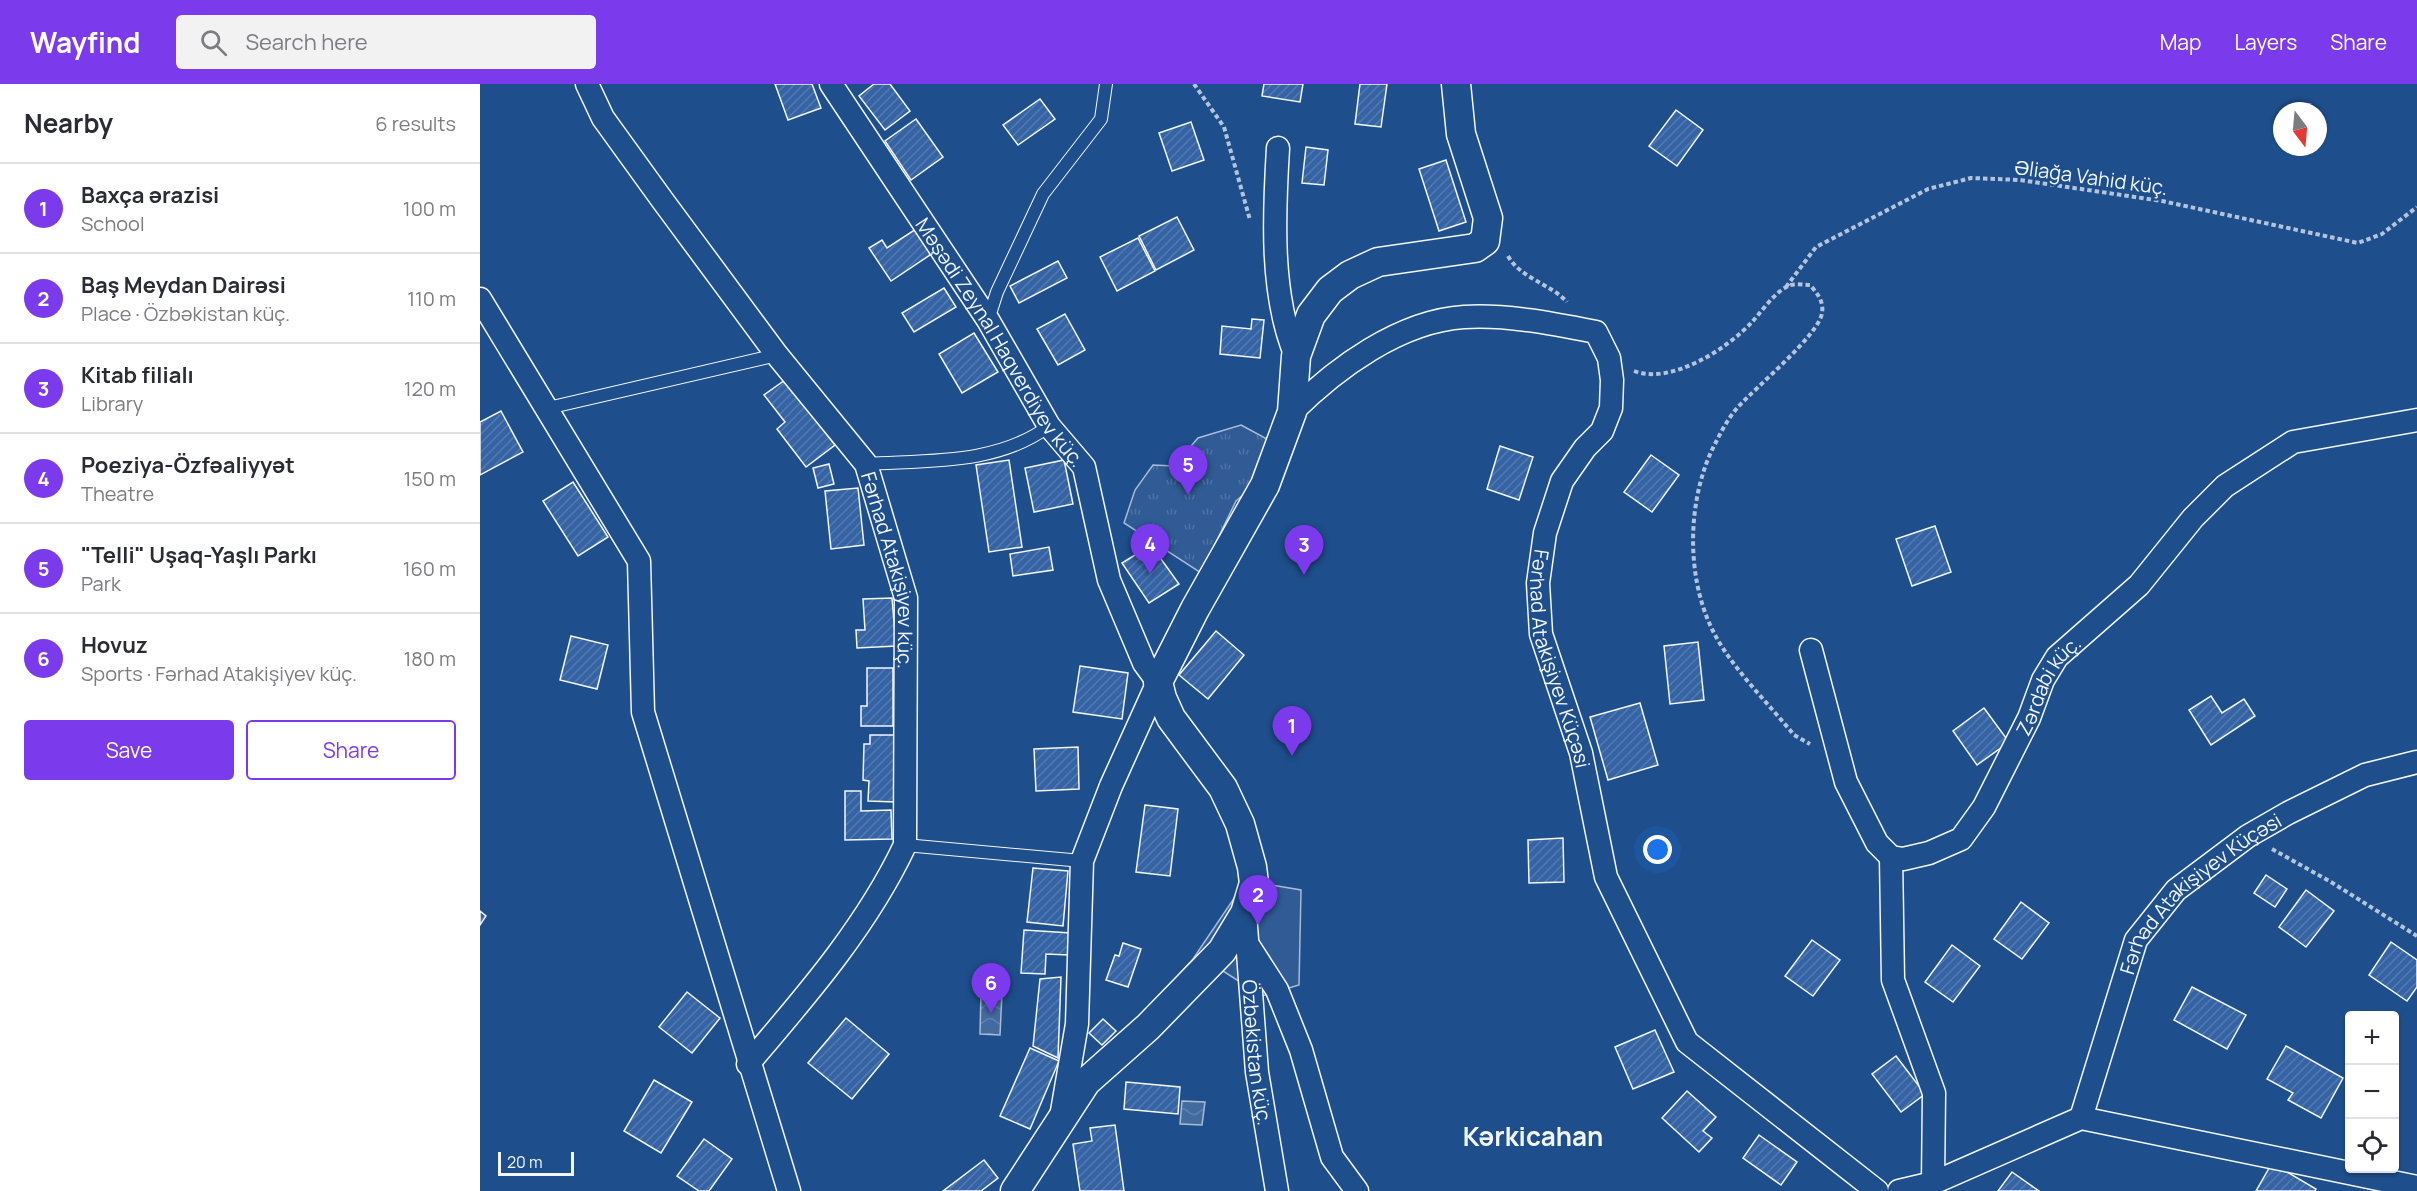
<!DOCTYPE html>
<html lang="en">
<head>
<meta charset="utf-8">
<style>
	body { margin:0; font-family:Manrope,sans-serif; background:#f2f2f3; color:#2b2b33 }
	.controls { position:absolute; right:18px; bottom:18px; display:grid; overflow:hidden; border-radius:6px; box-shadow:0 2px 4px #0004 }
	.controls button { width:54px; height:54px; display:grid; place-items:center; padding:0; border:0; border-bottom:2px solid #e1e1e2; background:#fff; color:#2b2b33; font:30px sans-serif }
	.compass { position:absolute; left:1793px; top:18px; width:54px; height:54px; border-radius:50%; background:#fff; box-shadow:0 2px 4px #0004; rotate:164deg }
	.scale { position:absolute; left:18px; bottom:15px; width:76px; box-sizing:border-box; padding-left:6px; border:3px solid #f2f6ff; border-top:0; font-size:16px; line-height:21px; white-space:nowrap; color:#f2f6ff; -webkit-text-stroke:4px #1f4e8c; paint-order:stroke }
	.you { position:absolute; left:1178px; top:766px; width:21px; height:21px; margin:-15px; border:4px solid #fff; border-radius:50%; background:#1a73e8; box-shadow:0 0 0 9px #1a73e833 }
	.badge { display:grid; place-items:center; width:39px; height:39px; border-radius:50%; background:#7c3aed; color:#fff; font-size:20px; font-weight:700 }
	.pin { position:absolute; translate:-50% -50px; filter:drop-shadow(0 2px 3px #0008) }
	.pin::after { content:''; position:absolute; top:32px; width:21px; height:18px; background:inherit; clip-path:polygon(0 0,100% 0,50% 100%) }
	.list { margin:0; padding:0; list-style:none }
	h2 { display:flex; justify-content:space-between; align-items:center; height:78px; margin:0; padding:0 24px; font-size:26px }
	h2 small { font-size:20px; font-weight:400; color:#7c7c81 }
	.list li { display:grid; grid-template-columns:39px 1fr auto; gap:18px; align-items:center; box-sizing:border-box; height:90px; padding:0 24px; border-top:2px solid #e1e1e2 }
	.list b { display:block; font-size:22px; white-space:nowrap }
	.list p { margin:0; font-size:20px; white-space:nowrap; color:#7c7c81 }
	.list em { font-size:20px; font-style:normal; color:#7c7c81 }
	.actions { display:flex; gap:12px; padding:18px 24px }
	.actions a { flex:1; padding:14px 0; border:2px solid #7c3aed; border-radius:6px; text-align:center; font-size:21px; color:#7c3aed }
	.actions .main { background:#7c3aed; color:#fff }
	.icon { flex:none; width:33px; height:33px; fill:none; stroke:currentColor; stroke-width:2; stroke-linecap:round; stroke-linejoin:round }
	.map { position:relative; flex:none; width:1937px; height:1107px; overflow:hidden }
	header { display:flex; align-items:center; gap:36px; box-sizing:border-box; height:84px; padding:0 30px; background:#7c3aed; color:#fff }
	header strong { font-size:28px }
	nav { display:flex; gap:33px; margin-inline-start:auto; font-size:21px }
	.search { width:420px; height:54px; background:#f2f2f3; display:flex; align-items:center; gap:15px; box-sizing:border-box; padding:0 21px; border-radius:6px; color:#7c7c81; font-size:22px }
	main { display:flex }
	aside { flex:1; background:#fff }
	.map>svg:first-child { display:block }
	.grass { fill:url(#grass-tufts); stroke:#a8bbd7; stroke-width:1.5 }
	.built { fill:#305b95; stroke:#a8bbd7; stroke-width:1.5 }
	.water { fill:url(#water-waves); stroke:#a8bbd7; stroke-width:1.5 }
	.building { fill:url(#building-hatch); stroke:#f2f6ff; stroke-width:1.5 }
	.lines { fill:none; stroke-linecap:round; stroke-linejoin:round }
	.service-casing { stroke:#f2f6ff; stroke-width:14 }
	.minor-casing { stroke:#f2f6ff; stroke-width:25 }
	.tertiary-casing { stroke:#f2f6ff; stroke-width:31 }
	.path { stroke:#b3c4dc; stroke-width:4; stroke-dasharray:4.5 3; stroke-linecap:butt }
	.service { stroke:#1f4e8c; stroke-width:12 }
	.minor { stroke:#1f4e8c; stroke-width:22 }
	.tertiary { stroke:#1f4e8c; stroke-width:28 }
	.labels { text-anchor:middle; dominant-baseline:central; stroke-width:4.5; stroke-linejoin:round; paint-order:stroke }
	.street-label { font-size:20px; fill:#f2f6ff; stroke:#1f4e8c }
	.district-label { font-size:26px; font-weight:bold; fill:#f2f6ff; stroke:#1f4e8c }
</style>
</head>
<body>
<header>
<strong>Wayfind</strong>
<div class="search"><svg class="icon" aria-label="search" viewBox="0 0 24 24"><circle cx="10" cy="10" r="6"/><path d="M15 15l6 6"/></svg>Search here</div>
<nav><a>Map</a><a>Layers</a><a>Share</a></nav>
</header>
<main>
<aside>
<h2>Nearby<small>6 results</small></h2>
<ul class="list">
<li><span class="badge">1</span><div><b>Baxça ərazisi</b><p>School</p></div><em>100 m</em></li>
<li><span class="badge">2</span><div><b>Baş Meydan Dairəsi</b><p>Place · Özbəkistan küç.</p></div><em>110 m</em></li>
<li><span class="badge">3</span><div><b>Kitab filialı</b><p>Library</p></div><em>120 m</em></li>
<li><span class="badge">4</span><div><b>Poeziya-Özfəaliyyət</b><p>Theatre</p></div><em>150 m</em></li>
<li><span class="badge">5</span><div><b>&quot;Telli&quot; Uşaq-Yaşlı Parkı</b><p>Park</p></div><em>160 m</em></li>
<li><span class="badge">6</span><div><b>Hovuz</b><p>Sports · Fərhad Atakişiyev küç.</p></div><em>180 m</em></li>
</ul>
<div class="actions"><a class="main">Save</a><a>Share</a></div>
</aside>
<div class="map">
<svg width="1937" height="1107" viewBox="0 0 1937 1107">
	<defs>
		<pattern id="grass-tufts" width="24" height="20" patternUnits="userSpaceOnUse" patternTransform="scale(1.5)"><rect width="24" height="20" fill="#305b95"/><path d="M3 7l-1-3M5 7V3M7 7l1-3M15 17l-1-3M17 17v-4M19 17l1-3" fill="none" stroke="#4e73a5"/></pattern>
		<pattern id="water-waves" width="16" height="10" patternUnits="userSpaceOnUse" patternTransform="scale(1.5)"><rect width="16" height="10" fill="#446ba0"/><path d="M0 5q4-4 8 0t8 0" fill="none" stroke="#5f81ae"/></pattern>
		<pattern id="building-hatch" width="6" height="6" patternUnits="userSpaceOnUse" patternTransform="scale(1.5)"><rect width="6" height="6" fill="#3563a3"/><path d="M-1 1l2-2M0 6l6-6M5 7l2-2" fill="none" stroke="#537ab1"/></pattern>
	</defs>
	<rect width="100%" height="100%" fill="#1f4e8c"/>
	<path class="grass" d="M761,341L789,356L774,402L756,417L721,489L644,439L655,406L673,381L694,382L718,354Z"/>
	<path class="built" d="M758,759L780,799L821,806L819,901L782,912L743,887L695,932L678,913L713,875L759,807Z"/>
	<g class="water">
		<path d="M501,908L522,909L520,951L500,950Z"/>
		<path d="M702,1017L725,1018L722,1041L700,1040Z"/>
	</g>
	<g class="building">
		<path d="M295,0H332L341,24L308,36Z"/>
		<path d="M394,0H410L430,27L405,46L379,12Z"/>
		<path d="M784,0H823L820,18L782,12Z"/>
		<path d="M880,0H907L901,43L875,40Z"/>
		<path d="M560,15L575,35L538,61L523,41Z"/>
		<path d="M1196,26L1223,46L1197,82L1169,62Z"/>
		<path d="M436,35L463,73L431,96L405,57Z"/>
		<path d="M711,38L724,76L692,87L679,49Z"/>
		<path d="M826,63L848,66L844,101L822,99Z"/>
		<path d="M966,76L986,138L959,147L939,85Z"/>
		<path d="M697,133L714,166L676,186L659,152Z"/>
		<path d="M436,145L453,169L411,197L389,164L402,156L407,164Z"/>
		<path d="M658,154L675,187L637,207L620,173Z"/>
		<path d="M578,177L587,194L539,219L530,202Z"/>
		<path d="M464,204L476,223L434,248L422,229Z"/>
		<path d="M585,230L605,266L578,281L557,245Z"/>
		<path d="M772,235L784,236L780,274L740,270L742,242L771,245Z"/>
		<path d="M494,249L518,288L482,309L459,270Z"/>
		<path d="M305,296L355,361L326,383L297,345L305,338L284,311Z"/>
		<path d="M21,327L43,368L0,391V338Z"/>
		<path d="M1020,362L1053,373L1039,416L1007,405Z"/>
		<path d="M1171,371L1199,391L1172,428L1144,408Z"/>
		<path d="M529,376L542,463L509,468L496,381Z"/>
		<path d="M584,376L593,420L554,428L545,384Z"/>
		<path d="M349,380L354,400L338,404L333,384Z"/>
		<path d="M93,398L128,453L98,472L63,417Z"/>
		<path d="M378,404L384,461L351,465L345,407Z"/>
		<path d="M1455,442L1471,488L1432,502L1416,455Z"/>
		<path d="M671,461L699,500L669,519L642,479Z"/>
		<path d="M569,463L573,486L533,492L530,470Z"/>
		<path d="M412,514L416,562L377,564L376,546H385L383,515Z"/>
		<path d="M736,547L764,571L728,615L699,591Z"/>
		<path d="M91,552L128,561L117,605L80,596Z"/>
		<path d="M1218,558L1224,616L1190,620L1184,562Z"/>
		<path d="M600,582L648,589L642,635L593,628Z"/>
		<path d="M387,584H413V642H381V622H387Z"/>
		<path d="M1731,612L1742,629L1764,615L1775,632L1731,661L1709,626Z"/>
		<path d="M1160,619L1178,681L1128,696L1110,633Z"/>
		<path d="M1504,624L1529,658L1497,681L1473,647Z"/>
		<path d="M390,651H418L416,718L388,717L389,697L383,696L384,660H390Z"/>
		<path d="M598,663L599,705L556,707L554,665Z"/>
		<path d="M365,707H381V727L411,726L412,755L365,756Z"/>
		<path d="M665,721L698,725L690,792L656,788Z"/>
		<path d="M1083,754L1084,798L1049,799L1048,756Z"/>
		<path d="M553,784L588,787L583,842L547,838Z"/>
		<path d="M1786,791L1807,805L1795,823L1774,809Z"/>
		<path d="M1826,806L1854,827L1826,863L1799,843Z"/>
		<path d="M1541,818L1569,839L1542,875L1514,855Z"/>
		<path d="M0,827L6,832L0,841Z"/>
		<path d="M544,846L591,849L589,871L566,870L565,890L541,889Z"/>
		<path d="M1332,856L1360,876L1333,912L1305,892Z"/>
		<path d="M1911,858L1937,876V903L1927,917L1889,891Z"/>
		<path d="M643,859L661,865L648,903L626,896L635,871L639,872Z"/>
		<path d="M1472,861L1500,882L1473,918L1445,898Z"/>
		<path d="M581,893L578,974L553,962L560,895Z"/>
		<path d="M1712,903L1766,931L1747,965L1694,936Z"/>
		<path d="M207,908L240,934L212,969L179,943Z"/>
		<path d="M366,934L409,970L372,1015L328,979Z"/>
		<path d="M623,935L636,947L622,961L609,949Z"/>
		<path d="M1175,946L1194,988L1153,1005L1135,963Z"/>
		<path d="M1806,962L1863,994L1841,1034L1808,1016L1813,1009L1787,995Z"/>
		<path d="M550,964L579,977L550,1045L520,1032Z"/>
		<path d="M1416,972L1445,1010L1421,1028L1392,990Z"/>
		<path d="M174,996L212,1018L181,1069L144,1047Z"/>
		<path d="M646,998L700,1003L698,1030L644,1025Z"/>
		<path d="M1207,1007L1236,1033L1223,1047L1232,1054L1219,1068L1182,1034Z"/>
		<path d="M635,1041L644,1107H600L593,1060L612,1057L610,1044Z"/>
		<path d="M1279,1051L1317,1078L1301,1101L1263,1074Z"/>
		<path d="M224,1055L252,1075L229,1107H219L197,1092Z"/>
		<path d="M504,1076L518,1094L501,1107H463Z"/>
		<path d="M1792,1079L1836,1105L1835,1107H1776Z"/>
		<path d="M1532,1088L1559,1107H1518Z"/>
	</g>
	<g class="lines">
		<defs>
			<g id="service">
				<path d="M508,236L517,208L563,110L621,35L626,0"/>
				<path d="M68,324L297,271"/>
				<path d="M386,380C448,376 517,381 569,342"/>
				<path d="M425,761L602,777"/>
			</g>
			<g id="minor">
				<path id="s1" d="M107,0L123,34L183,117L297,271L386,380L426,514L425,761C387,842 326,912 268,980"/>
				<path id="s2" d="M351,0L508,236L569,342L604,383L629,496L664,579L678,598L631,702L602,777L597,940L581,1033"/>
				<path d="M798,64C794,130 790,211 816,272"/>
				<path d="M0,215L159,477L163,628L309,1107"/>
				<path id="s3" d="M812,328C856,284 920,237 984,233C1025,230 1075,240 1116,248L1129,274L1132,296L1131,324L1122,347L1105,364L1082,397L1065,449L1058,499L1061,550L1101,669L1126,793L1207,958L1397,1107"/>
				<path id="s4" d="M1331,566L1366,698L1397,759L1411,773L1423,775L1449,769L1481,755L1504,723L1549,634L1563,596L1577,573L1659,501L1713,434L1745,402L1813,358L1937,336"/>
				<path d="M1411,773L1413,896L1454,1009L1453,1099"/>
				<path id="s5" d="M765,829L777,988L797,1107"/>
				<path d="M770,864L797,906L821,966L852,1073L877,1107"/>
				<path id="s6" d="M1601,1034L1656,856L1696,806L1768,752L1808,729L1885,691L1937,678"/>
				<path d="M1419,1107L1453,1099L1601,1034L1937,1103"/>
			</g>
			<path id="tertiary" d="M535,1107L606,998L668,943L742,867L765,829L774,799L772,783L760,740L743,704L691,634L682,614L678,598L715,525L785,401L812,328L816,272L831,231L850,206L870,191L898,178L995,164L1005,157L1008,134L981,50L976,0"/>
		</defs>
		<use href="#service" class="service-casing"/>
		<use href="#minor" class="minor-casing"/>
		<use href="#tertiary" class="tertiary-casing"/>
		<g class="path">
			<path d="M714,0L744,43L770,136"/>
			<path d="M1028,172C1040,194 1071,200 1087,218"/>
			<path d="M1306,203L1336,163L1448,105L1491,94L1540,96L1682,117L1878,159L1902,150L1937,123"/>
			<path d="M1154,287C1191,301 1247,265 1272,238C1283,226 1293,210 1308,202C1313,199 1324,201 1330,201C1337,209 1344,217 1342,229C1339,251 1275,304 1258,323C1249,333 1242,346 1236,358C1207,412 1205,492 1233,547C1251,583 1288,619 1314,651L1330,660"/>
			<path d="M1792,765L1851,798L1937,852"/>
		</g>
		<use href="#service" class="service"/>
		<use href="#minor" class="minor"/>
		<use href="#tertiary" class="tertiary"/>
	</g>
	<g class="labels">
		<g class="street-label">
			<text transform="translate(1611 93) rotate(8)">Əliağa Vahid küç.</text>
			<text stroke="none"><textPath href="#s2" startOffset="309">Məşədi Zeynal Haqverdiyev küç.</textPath></text>
			<text stroke="none"><textPath href="#s1" startOffset="582">Fərhad Atakişiyev küç.</textPath></text>
			<text stroke="none"><textPath href="#s3" startOffset="686">Fərhad Atakişiyev Küçəsi</textPath></text>
			<text stroke="none"><textPath href="#s4" startOffset="476">Zərdabi küç.</textPath></text>
			<text stroke="none"><textPath href="#s6" startOffset="264">Fərhad Atakişiyev Küçəsi</textPath></text>
			<text stroke="none"><textPath href="#s5" startOffset="140">Özbəkistan küç.</textPath></text>
		</g>
		<g class="district-label">
			<text x="1053" y="1052">Kərkicahan</text>
		</g>
	</g>
</svg>
<div class="controls">
<button>+</button>
<button>−</button>
<button><svg class="icon" aria-label="locate" viewBox="0 0 24 24"><circle cx="12" cy="12" r="6"/><path d="M12 2v4M12 18v4M2 12h4M18 12h4"/></svg></button>
</div>
<svg class="compass" viewBox="-18 -18 36 36"><path d="M0-13l5 13h-10z" fill="#e53935"/><path d="M0 13l5-13h-10z" fill="#7c7c81"/></svg>
<div class="scale">20 m</div>
<div class="you"></div>
<div class="pin badge" style="left:812px;top:672px">1</div>
<div class="pin badge" style="left:778px;top:841px">2</div>
<div class="pin badge" style="left:824px;top:491px">3</div>
<div class="pin badge" style="left:670px;top:490px">4</div>
<div class="pin badge" style="left:708px;top:411px">5</div>
<div class="pin badge" style="left:511px;top:929px">6</div>
</div>
</main>
</body>
</html>
